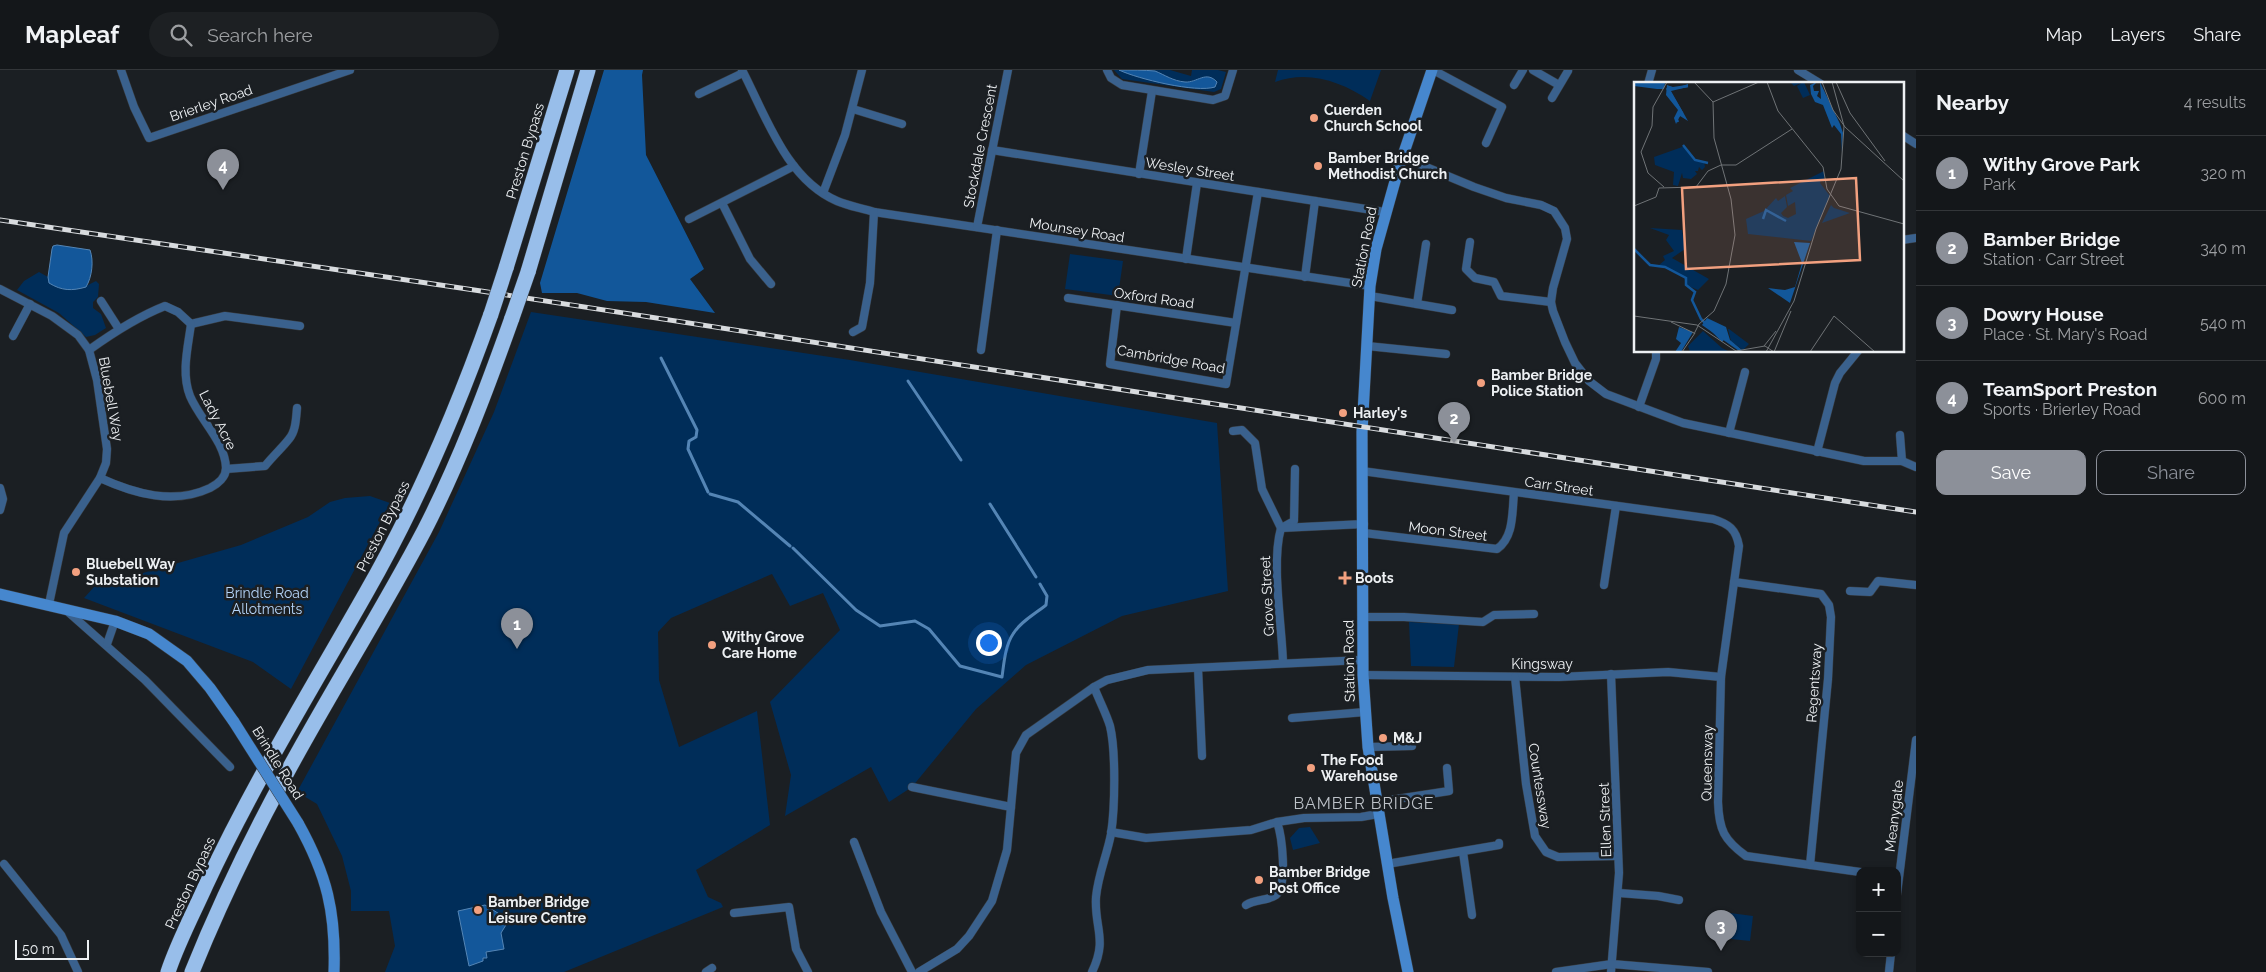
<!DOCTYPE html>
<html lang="en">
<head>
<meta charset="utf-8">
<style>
	body { margin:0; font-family:Raleway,sans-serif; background:#1d2023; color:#f1f3f6 }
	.controls { position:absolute; right:15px; bottom:15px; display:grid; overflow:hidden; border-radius:10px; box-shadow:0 2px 8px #0003 }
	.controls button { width:45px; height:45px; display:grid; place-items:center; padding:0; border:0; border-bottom:1px solid #333639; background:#14171a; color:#f1f3f6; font:25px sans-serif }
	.scale { position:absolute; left:15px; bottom:12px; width:74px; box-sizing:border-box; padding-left:5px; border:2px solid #edf0f3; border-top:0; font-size:14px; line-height:18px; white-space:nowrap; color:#edf0f3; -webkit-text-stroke:4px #1b1f23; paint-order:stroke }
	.you { position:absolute; left:988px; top:572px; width:18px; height:18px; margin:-12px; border:4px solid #fff; border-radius:50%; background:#1a73e8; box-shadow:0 0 0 8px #1a73e833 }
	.badge { display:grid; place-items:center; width:32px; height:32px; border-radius:50%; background:#8c9099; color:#fff; font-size:16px; font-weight:700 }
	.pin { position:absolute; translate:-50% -41px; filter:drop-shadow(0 1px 2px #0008) }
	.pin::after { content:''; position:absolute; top:26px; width:18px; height:15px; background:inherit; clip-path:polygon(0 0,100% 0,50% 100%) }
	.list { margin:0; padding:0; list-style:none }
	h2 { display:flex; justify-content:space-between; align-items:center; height:65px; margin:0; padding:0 20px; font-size:21px }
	h2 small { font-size:16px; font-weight:400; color:#9d9fa2 }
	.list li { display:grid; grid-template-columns:32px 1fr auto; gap:15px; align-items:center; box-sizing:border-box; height:75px; padding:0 20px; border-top:1px solid #333639 }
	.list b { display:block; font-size:19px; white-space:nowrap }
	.list p { margin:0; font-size:16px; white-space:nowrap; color:#9d9fa2 }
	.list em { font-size:16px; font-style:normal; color:#9d9fa2 }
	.actions { display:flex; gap:10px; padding:15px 20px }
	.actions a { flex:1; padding:11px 0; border:1px solid #8c9099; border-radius:10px; text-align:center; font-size:18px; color:#8c9099 }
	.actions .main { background:#8c9099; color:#fff }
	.icon { flex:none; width:28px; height:28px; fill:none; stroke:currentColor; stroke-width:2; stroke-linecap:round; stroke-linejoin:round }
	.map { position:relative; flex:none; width:1916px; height:902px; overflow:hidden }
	header { display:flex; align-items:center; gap:30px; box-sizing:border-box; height:70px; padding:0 25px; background:#14171a; border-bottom:1px solid #333639 }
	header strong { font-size:24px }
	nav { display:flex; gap:28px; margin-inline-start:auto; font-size:18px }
	.search { width:350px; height:45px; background:#1d2023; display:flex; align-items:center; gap:12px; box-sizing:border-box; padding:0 18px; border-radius:28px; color:#9d9fa2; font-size:19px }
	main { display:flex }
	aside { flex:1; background:#14171a }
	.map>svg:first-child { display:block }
	.green { fill:#002d59 }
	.forest { fill:#12579a }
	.water { fill:#13579a; stroke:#5485b5 }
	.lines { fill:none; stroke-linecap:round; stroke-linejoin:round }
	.stream { stroke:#5485b5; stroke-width:3 }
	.street-casing { stroke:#383c40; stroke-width:9 }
	.secondary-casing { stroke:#383c40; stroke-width:12 }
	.highway-casing { stroke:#383c40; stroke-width:16 }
	.street { stroke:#3a618d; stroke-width:8 }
	.secondary { stroke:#4687ce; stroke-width:11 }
	.highway { stroke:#98beea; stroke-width:15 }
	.rail-casing { stroke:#d8dbde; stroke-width:5 }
	.rail { stroke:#1b1f23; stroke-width:3; stroke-dasharray:9; stroke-linecap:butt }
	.secondary-bridge-casing { stroke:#383c40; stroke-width:12; stroke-linecap:butt }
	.highway-bridge-casing { stroke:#383c40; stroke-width:16; stroke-linecap:butt }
	.secondary-bridge { stroke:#4687ce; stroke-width:11 }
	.highway-bridge { stroke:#98beea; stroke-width:15 }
	.poi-dot { fill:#f2a07f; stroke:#1b1f23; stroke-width:2 }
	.labels { text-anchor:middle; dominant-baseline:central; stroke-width:5; stroke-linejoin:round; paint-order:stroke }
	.street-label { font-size:14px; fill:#edf0f3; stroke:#1b1f23 }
	.poi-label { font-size:14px; font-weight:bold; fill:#edf0f3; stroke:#1b1f23; text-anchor:start }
	.park-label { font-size:14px; fill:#b5d5fa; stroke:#1b1f23 }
	.quarter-label { font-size:16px; letter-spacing:1px; fill:#bec3c9; stroke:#1b1f23 }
	.inset-river { fill:none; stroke:#13579a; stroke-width:2.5 }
	.inset-road { fill:none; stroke:#6f7376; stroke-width:1 }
	.view { fill:#f2a07f; fill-opacity:0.15; stroke:#f2a07f; stroke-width:2.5 }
	.inset-edge { fill:none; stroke:#edf0f3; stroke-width:2.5 }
</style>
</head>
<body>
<header>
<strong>Mapleaf</strong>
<div class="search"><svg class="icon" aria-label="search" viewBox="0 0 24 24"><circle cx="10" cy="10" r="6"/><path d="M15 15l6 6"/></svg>Search here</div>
<nav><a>Map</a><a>Layers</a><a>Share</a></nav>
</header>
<main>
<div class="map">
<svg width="1916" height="902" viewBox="0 0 1916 902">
	<rect width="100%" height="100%" fill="#1b1f23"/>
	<g class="green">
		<path d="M1114,0H1170L1191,6L1192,0H1218L1226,2L1221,19L1214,22L1122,9Z"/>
		<path d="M1278,0H1381L1370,31C1341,11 1308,0 1275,12Z"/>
		<path d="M1070,184L1123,191L1118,226L1065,219Z"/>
		<path d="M39,202L48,207L49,211L80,219L96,211L99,214L98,227L93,232V238L101,244L106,258L95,265L86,267L59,243L17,220L24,211Z"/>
		<path d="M531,242L850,290L1217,353L1228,521L1122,546L1026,595L976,639L912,717L889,732L871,697L785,746L791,705L770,632L840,560L823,523L790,536L772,504L671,548L658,562L659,610L679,677L757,641L770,755L696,800L708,827L721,833L723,837L564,902H385L395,876L389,841H351V821L342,786L317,734L297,722L439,462L494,342Z"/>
		<path d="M370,426L390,433L291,619L253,592L84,528L94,517L241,475L308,447L330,432L345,428Z"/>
		<path d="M1409,552L1459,554L1454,597L1411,596Z"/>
		<path d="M1310,757L1320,773L1293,780L1290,768L1299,758Z"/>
		<path d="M1715,841L1753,846L1750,871L1712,867Z"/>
	</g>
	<path class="forest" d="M604,0H643L642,5L646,85L704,199L690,209L715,243L646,232L607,231L577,223H542L540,213Z"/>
	<g class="water">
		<path d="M1119,0C1130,0 1145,0 1155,1C1165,5 1173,11 1185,12C1197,13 1206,0 1217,12L1215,17C1196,23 1138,9 1119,0Z"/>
		<path d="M57,175L90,180C94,191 92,207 86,217C72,221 62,221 49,213L48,207L52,179L53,176Z"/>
		<path d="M485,835L509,850L501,863L504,879L486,882L487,888H483V891L469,896L458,841Z"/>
	</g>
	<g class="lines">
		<g class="stream">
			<path d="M661,288L697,360L696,367L689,371L688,379L708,422"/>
			<path d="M908,311L961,390"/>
			<path d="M710,424L738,432L790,476"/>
			<path d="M990,434L1036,507"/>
			<path d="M793,478L856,540L880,556L915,551L929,559L960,596L1002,607C1004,593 1005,576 1013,564C1020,552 1035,544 1046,535L1047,526L1040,514"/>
		</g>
		<defs>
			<g id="street">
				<path d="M121,0L134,37L149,68L350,0"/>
				<path d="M742,0C766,46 786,109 837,131C848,136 862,138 874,142L1370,216"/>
				<path d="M1107,0L1111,8L1122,15L1213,30L1225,26L1233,0"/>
				<path d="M1433,0L1502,37L1486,73"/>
				<path d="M1533,0L1559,15"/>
				<path d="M1798,0L1821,14"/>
				<path d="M1648,14L1652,0"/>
				<path d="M1514,15L1523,0"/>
				<path d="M699,24L743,3"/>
				<path d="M1552,28L1568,1"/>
				<path d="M853,39L902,54"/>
				<path d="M1902,65L1916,74"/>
				<path d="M992,80L1385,142"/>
				<path d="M1402,87L1474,117L1506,128L1541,135L1554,141L1565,158L1567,169L1553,218L1551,232L1553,241L1565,272L1575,293L1589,311L1606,324L1683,353L1864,391H1902L1916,397"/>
				<path d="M1139,104L1152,21"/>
				<path d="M823,123L845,65L862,0"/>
				<path d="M722,133L750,189L771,214"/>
				<path d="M689,149L794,96"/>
				<path d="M977,157L1008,0"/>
				<path d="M1902,170L1916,168"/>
				<path d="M1470,172L1466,199L1475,208L1494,212L1501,226L1551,232"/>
				<path d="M1186,189L1197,113"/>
				<path d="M1305,207L1315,131"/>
				<path d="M0,219L52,246L78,265L89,280L97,310L107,379L106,393L100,408L64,463L49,534"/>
				<path d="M1370,226L1452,240"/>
				<path d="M1068,228L1236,253"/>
				<path d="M101,231L119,259"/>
				<path d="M1417,234L1426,174"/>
				<path d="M1117,235L1110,294L1226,314L1258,122"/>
				<path d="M853,262L862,257L870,213L874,142"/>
				<path d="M13,266L30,234"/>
				<path d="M1367,276L1446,284"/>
				<path d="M89,280C114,262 137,247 165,236L178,242L191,254L225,246L300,256"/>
				<path d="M981,280L997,160"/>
				<path d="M1639,337L1656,289V281"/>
				<path d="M1233,361L1242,360L1255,373L1262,419L1281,458"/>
				<path d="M1729,363L1745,302"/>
				<path d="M1900,365L1902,391"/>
				<path d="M1817,382L1835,313L1840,303L1858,281"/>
				<path d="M226,399L265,396C273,386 282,378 289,369C296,361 296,348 297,338"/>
				<path d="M1362,401L1713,449C1729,454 1736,459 1739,476L1721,607L1718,732C1719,760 1724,770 1746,786L1860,802"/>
				<path d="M100,408C135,424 174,435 210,418C218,414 226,407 226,398C225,371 200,350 190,326C181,303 188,277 191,254"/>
				<path d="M0,418L3,429L0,440"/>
				<path d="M1285,456L1294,451L1295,399"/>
				<path d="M1281,458C1271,493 1282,555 1283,593"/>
				<path d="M1281,458L1364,454"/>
				<path d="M1364,463L1497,479C1514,467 1512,443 1514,423"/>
				<path d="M1734,512L1821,524L1829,535L1831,547L1828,609L1810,795"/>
				<path d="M1604,515L1616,436"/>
				<path d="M1850,521L1870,522L1878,511L1916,515"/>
				<path d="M67,541L145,610L230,697"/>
				<path d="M1363,547H1404L1483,552L1494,545L1534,544"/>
				<path d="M107,574L115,551"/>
				<path d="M1198,598L1202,686"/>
				<path d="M1611,604L1619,803L1611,902"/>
				<path d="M1363,605L1559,607L1668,602L1721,607"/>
				<path d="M1515,607L1526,714L1535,766L1546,782L1558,787L1618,786"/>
				<path d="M1292,648L1365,642"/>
				<path d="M1368,677L1412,676"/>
				<path d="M912,717L1011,737"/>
				<path d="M1377,732L1449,721L1447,698"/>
				<path d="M1111,762L1146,768L1251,760L1277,752L1304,748L1361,747L1378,744"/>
				<path d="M854,772L881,842L912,902"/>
				<path d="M1463,782L1472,845"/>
				<path d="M4,794L61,865L78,902"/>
				<path d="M1387,794L1499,775V773"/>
				<path d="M1619,823L1658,826L1679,830"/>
				<path d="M1897,824L1916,670"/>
				<path d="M1246,835C1255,829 1268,831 1276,825C1288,815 1282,766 1277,752"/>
				<path d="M734,843L789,837L796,879L808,902"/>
				<path d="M706,902L712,898"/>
				<path d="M919,902L957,879L969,866L992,831L1007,780L1016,683L1026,665L1094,617L1107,610L1148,600L1363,590"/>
				<path d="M1092,902C1108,869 1094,858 1096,827C1098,805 1107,785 1111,764C1115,738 1116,681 1110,656C1106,643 1099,630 1094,617"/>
				<path d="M1556,902L1612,894L1708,902"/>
				<path d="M1889,902L1891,883"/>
			</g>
			<g id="secondary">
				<path d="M0,524L115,551L149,564L187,591L210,618L234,652"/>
				<path d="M298,753C327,805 336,842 334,902"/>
				<path d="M1408,902L1393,828L1368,677L1363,605L1362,362L1370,216L1376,179L1399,97L1432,0"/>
			</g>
			<g id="highway">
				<path d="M506,198L567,0"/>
				<path d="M528,202L588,0"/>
				<path d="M168,902C178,872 193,844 206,815C253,714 311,620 366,523C417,434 457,340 491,244"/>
				<path d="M192,902C219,835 250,771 284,708C329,624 380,545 424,461C459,393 486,321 512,248"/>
			</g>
		</defs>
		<use href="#street" class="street-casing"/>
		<use href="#secondary" class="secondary-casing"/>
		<use href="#highway" class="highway-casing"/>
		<use href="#street" class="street"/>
		<use href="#secondary" class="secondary"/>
		<use href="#highway" class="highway"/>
		<defs>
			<path id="rail" d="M0,150L481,221L1916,442"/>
		</defs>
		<use href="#rail" class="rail-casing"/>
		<use href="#rail" class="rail"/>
		<defs>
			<path id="secondary-bridge" d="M234,652L298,753"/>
			<g id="highway-bridge">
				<path d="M491,244L506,198"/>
				<path d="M512,248L528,202"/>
			</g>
		</defs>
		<use href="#secondary-bridge" class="secondary-bridge-casing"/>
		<use href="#highway-bridge" class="highway-bridge-casing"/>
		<use href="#secondary-bridge" class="secondary-bridge"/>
		<use href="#highway-bridge" class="highway-bridge"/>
	</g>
	<g class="poi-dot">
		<circle cx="1314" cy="48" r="5"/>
		<circle cx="1318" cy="96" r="5"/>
		<circle cx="1481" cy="313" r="5"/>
		<circle cx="1343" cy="343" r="5"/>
		<circle cx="76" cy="502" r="5"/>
		<path d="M1342.5 500.5h5v5h5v5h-5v5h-5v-5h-5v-5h5z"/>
		<circle cx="712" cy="575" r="5"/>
		<circle cx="1383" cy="668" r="5"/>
		<circle cx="1311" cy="698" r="5"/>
		<circle cx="1259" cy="810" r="5"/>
		<circle cx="478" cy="840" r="5"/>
	</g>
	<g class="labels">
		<g class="street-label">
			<text transform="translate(211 33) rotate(-19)">Brierley Road</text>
			<text transform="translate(980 76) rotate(-79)">Stockdale Crescent</text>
			<text transform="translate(525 81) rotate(-73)">Preston Bypass</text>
			<text transform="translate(1190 99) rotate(9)">Wesley Street</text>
			<text transform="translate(1077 160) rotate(9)">Mounsey Road</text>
			<text transform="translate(1364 177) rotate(-79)">Station Road</text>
			<text transform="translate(1154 228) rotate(8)">Oxford Road</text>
			<text transform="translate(1171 289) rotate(10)">Cambridge Road</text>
			<text transform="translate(111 329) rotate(80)">Bluebell Way</text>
			<text transform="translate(218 350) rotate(63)">Lady Acre</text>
			<text transform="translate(1559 416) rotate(8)">Carr Street</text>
			<text transform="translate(383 456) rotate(-63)">Preston Bypass</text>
			<text transform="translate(1448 461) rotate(7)">Moon Street</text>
			<text transform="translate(1267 526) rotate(-93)">Grove Street</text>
			<text transform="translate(1349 591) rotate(-91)">Station Road</text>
			<text x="1542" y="594">Kingsway</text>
			<text transform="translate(1814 613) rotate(-86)">Regentsway</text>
			<text transform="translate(278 693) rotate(58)">Brindle Road</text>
			<text transform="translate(1707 693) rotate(-89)">Queensway</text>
			<text transform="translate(1540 716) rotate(81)">Countessway</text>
			<text transform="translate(1894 746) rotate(-83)">Meanygate</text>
			<text transform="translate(1605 750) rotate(-92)">Ellen Street</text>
			<text transform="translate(190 813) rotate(-65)">Preston Bypass</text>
		</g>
		<g class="poi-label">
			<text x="1324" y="40">Cuerden<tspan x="1324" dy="16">Church School</tspan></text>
			<text x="1328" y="88">Bamber Bridge<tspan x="1328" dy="16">Methodist Church</tspan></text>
			<text x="1491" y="305">Bamber Bridge<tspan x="1491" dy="16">Police Station</tspan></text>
			<text x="1353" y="343">Harley's</text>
			<text x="86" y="494">Bluebell Way<tspan x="86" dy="16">Substation</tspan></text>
			<text x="1355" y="508">Boots</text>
			<text x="722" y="567">Withy Grove<tspan x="722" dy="16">Care Home</tspan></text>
			<text x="1393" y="668">M&amp;J</text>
			<text x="1321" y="690">The Food<tspan x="1321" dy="16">Warehouse</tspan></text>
			<text x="1269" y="802">Bamber Bridge<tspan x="1269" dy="16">Post Office</tspan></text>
			<text x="488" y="832">Bamber Bridge<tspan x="488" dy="16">Leisure Centre</tspan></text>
		</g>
		<g class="park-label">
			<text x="267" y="523">Brindle Road<tspan x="267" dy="16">Allotments</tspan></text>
		</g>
		<g class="quarter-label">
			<text x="1364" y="733">BAMBER BRIDGE</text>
		</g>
	</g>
	<g transform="translate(1634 12)">
		<rect width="270" height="270" fill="#1b1f23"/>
		<path d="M156,0H170L176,13L169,16L163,4L169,0L160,4ZM51,64L60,78L70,80L71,85L68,88L65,85L64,89H61L63,92L57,97L49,96L48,91L44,104L39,103L40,90L21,83L20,75ZM190,89V100L187,98L186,101L196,114L177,159L114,152L112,137L130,129L142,116L144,119L151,114L153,125L147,131L149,134L154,136L162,132L161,120L154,124L152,113L159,109L156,106ZM197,123L200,126L216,131L188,141ZM16,146L48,148L51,167L38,176L75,197L64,208L52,203L50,195L25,183L31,178L29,174L40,169L32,158L35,153ZM94,247H95L115,262L109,268L97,259ZM69,249L88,266L96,270H56L54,264Z" fill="#002d59"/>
		<path d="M0,0H27L31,1L30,7H23L0,4ZM183,0L179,4L180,9H185L183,14L187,17L186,0L206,42L209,51L208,70L207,52L200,43L198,46L189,23L181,20L177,12L176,3ZM54,2V5L37,9L54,39L46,34L42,42L40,36L44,28L32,13L33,3L42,6ZM160,160L176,161L156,221L134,206L151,208L161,205L168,181ZM73,236L92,245L96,258L108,268L105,269L68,243ZM45,245L59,250L47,270H41L47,261L42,257Z" fill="#12579a"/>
		<path class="inset-river" d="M33,6L48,31L42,36L44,40M34,7L54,4M49,63L61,78L74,81M129,137L132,128L152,139M0,167L16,183L31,185L52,196V203L61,210L58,218L67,237L89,259"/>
		<path class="inset-road" d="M133,0L144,29L189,85L193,107L205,124L270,142M188,0L199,28L211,45L270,99M202,0L216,31L251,79M79,20L125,0M87,83H102L158,47M30,105L14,91L7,70L18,44L19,25L33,0M0,124L22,115L25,106L62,105L74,89L87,83M0,234L63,243L102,269L131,264L140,270M37,240L60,251M60,252L65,242L80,229L92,202L101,153L97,117L80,56L79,20L60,0M130,264L142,249M48,270L61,251M132,270L160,219L182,147L207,87L210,44L198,0M140,270L157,229M176,270L200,234L241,270"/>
		<path class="view" d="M222,96L226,178L52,187L48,106Z"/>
		<rect width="270" height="270" class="inset-edge"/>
	</g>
</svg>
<div class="controls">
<button>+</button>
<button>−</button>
</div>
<div class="scale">50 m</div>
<div class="you"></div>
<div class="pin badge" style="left:517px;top:579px">1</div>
<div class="pin badge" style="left:1454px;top:373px">2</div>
<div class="pin badge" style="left:1721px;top:881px">3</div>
<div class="pin badge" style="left:223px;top:120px">4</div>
</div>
<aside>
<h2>Nearby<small>4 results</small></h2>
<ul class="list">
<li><span class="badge">1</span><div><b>Withy Grove Park</b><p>Park</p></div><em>320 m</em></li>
<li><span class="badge">2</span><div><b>Bamber Bridge</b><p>Station · Carr Street</p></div><em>340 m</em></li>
<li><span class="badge">3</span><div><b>Dowry House</b><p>Place · St. Mary's Road</p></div><em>540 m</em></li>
<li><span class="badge">4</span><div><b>TeamSport Preston</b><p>Sports · Brierley Road</p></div><em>600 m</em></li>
</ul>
<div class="actions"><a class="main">Save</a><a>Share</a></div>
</aside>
</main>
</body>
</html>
